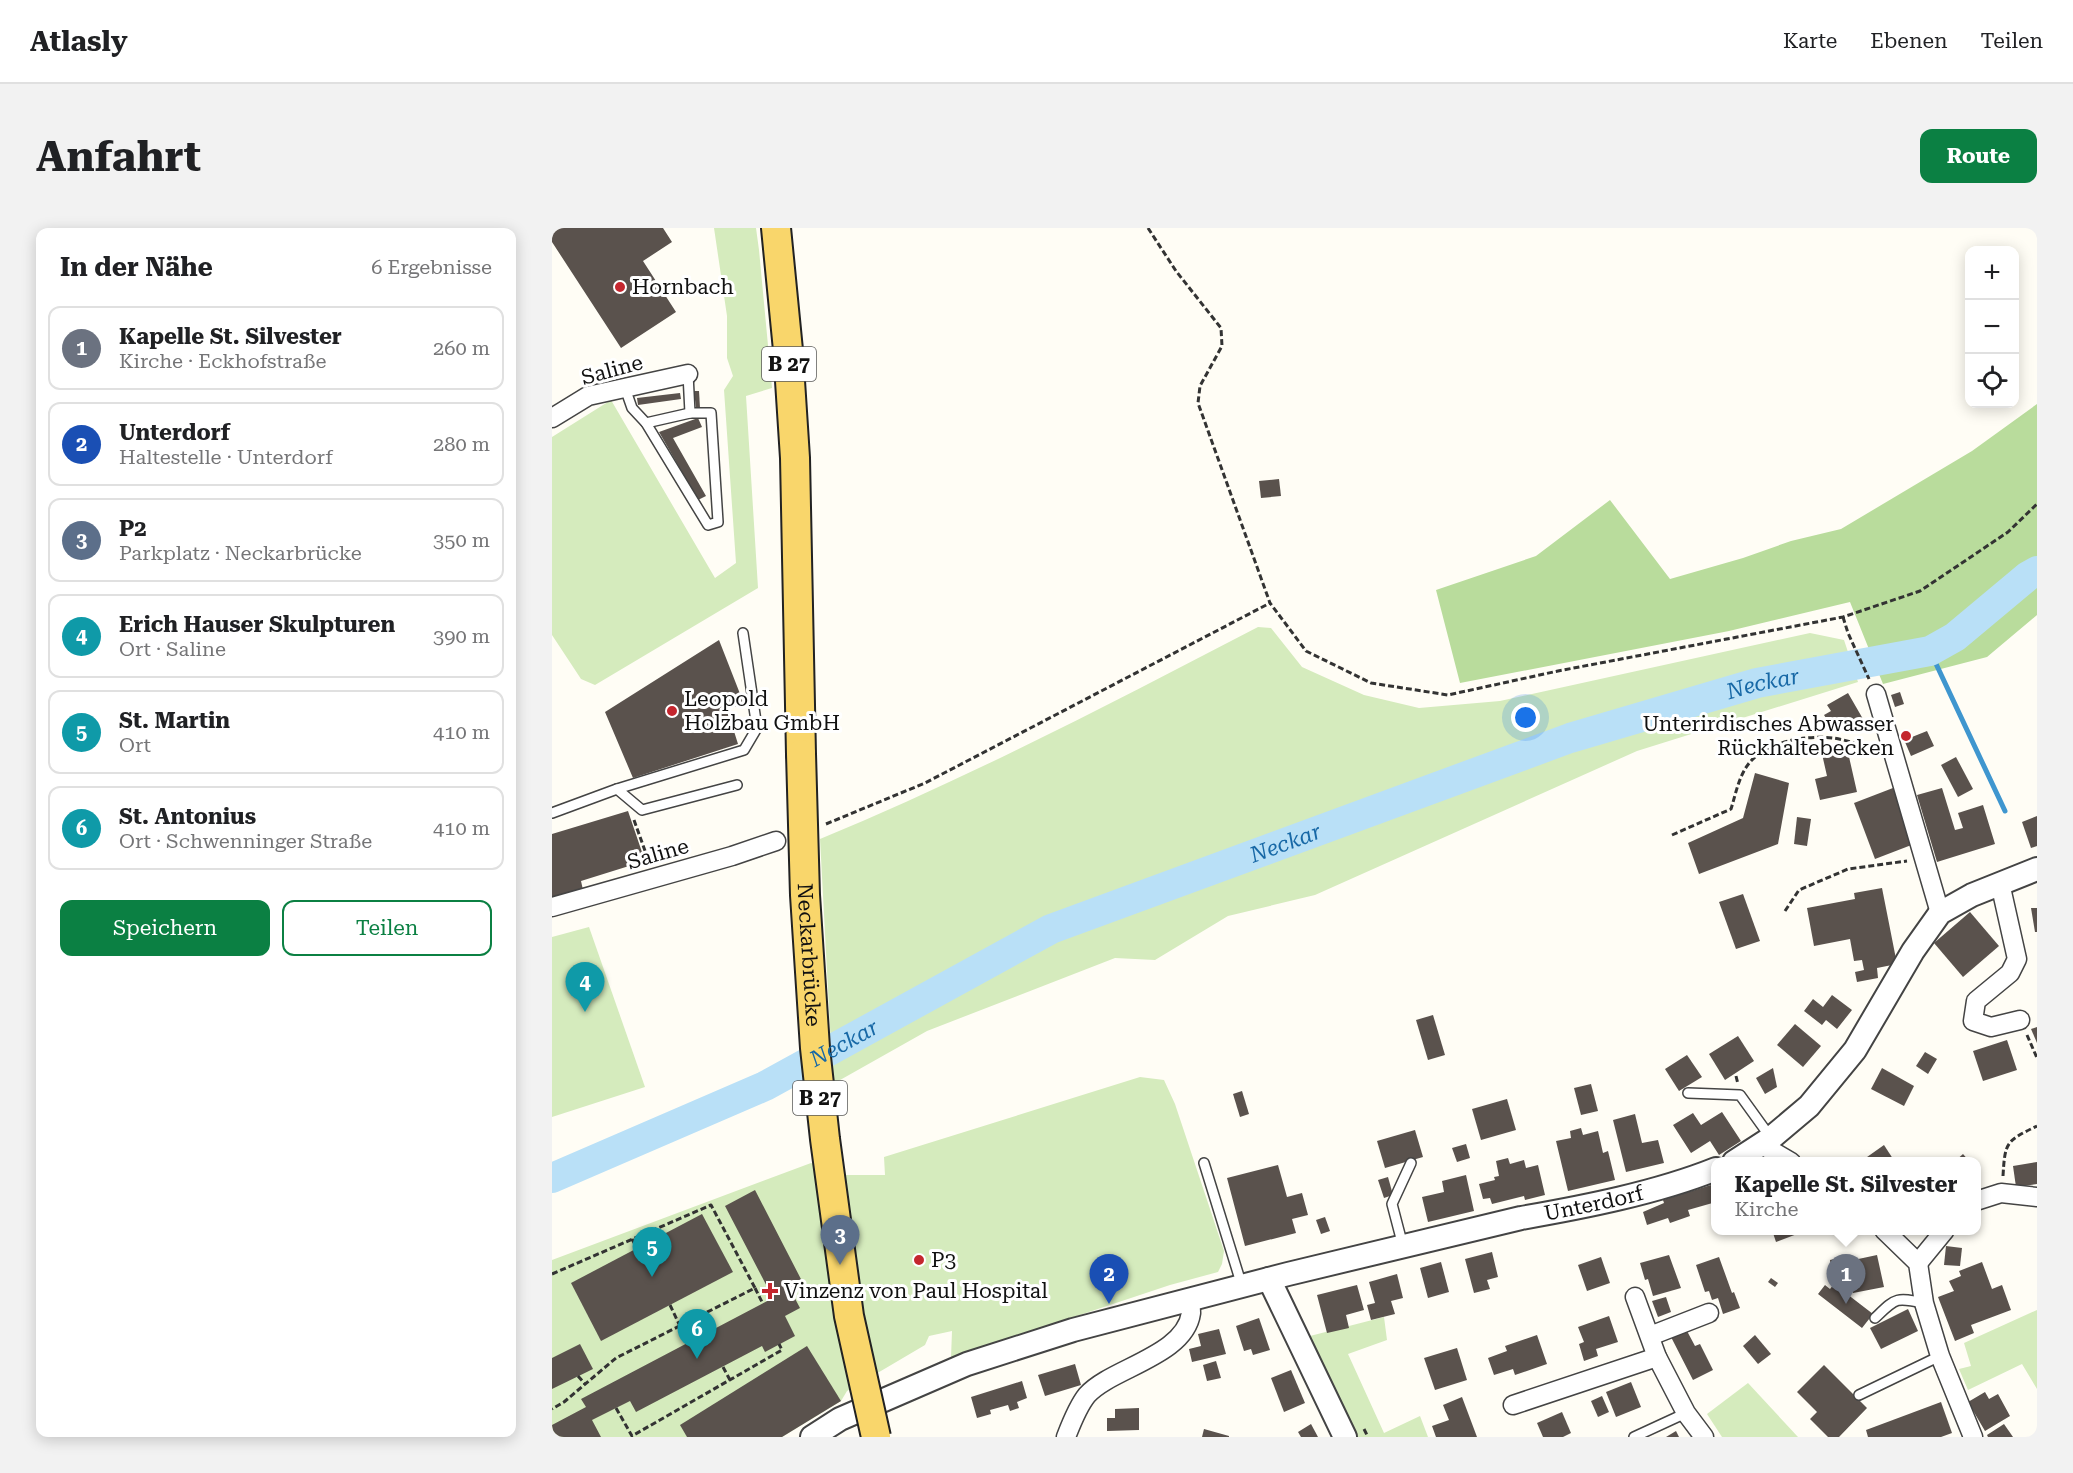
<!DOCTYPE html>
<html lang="de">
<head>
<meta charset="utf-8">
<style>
	body { margin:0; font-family:"Roboto Serif",serif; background:#f2f2f2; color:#202124 }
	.controls { position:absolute; right:18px; top:18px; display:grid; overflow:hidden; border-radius:12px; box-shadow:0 3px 15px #0003 }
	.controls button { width:54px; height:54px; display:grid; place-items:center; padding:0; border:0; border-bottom:2px solid #e0e0e0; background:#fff; color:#202124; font:30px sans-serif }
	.you { position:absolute; left:974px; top:490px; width:21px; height:21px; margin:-15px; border:4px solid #fff; border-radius:50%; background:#1a73e8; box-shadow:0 0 0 9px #1a73e833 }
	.badge { display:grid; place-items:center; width:39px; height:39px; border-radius:50%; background:#0b8043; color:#fff; font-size:20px; font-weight:700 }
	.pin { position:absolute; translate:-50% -50px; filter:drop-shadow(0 2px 3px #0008) }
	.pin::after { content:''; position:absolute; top:32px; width:21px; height:18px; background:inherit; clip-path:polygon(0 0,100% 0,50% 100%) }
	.popup { position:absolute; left:1159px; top:929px; width:270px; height:78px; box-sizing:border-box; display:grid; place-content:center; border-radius:12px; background:#fff; filter:drop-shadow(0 2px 4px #0005); font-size:20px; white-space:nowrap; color:#757577 }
	.popup b { font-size:22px; color:#202124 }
	.popup::after { content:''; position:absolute; left:50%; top:100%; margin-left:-12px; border:12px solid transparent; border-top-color:#fff }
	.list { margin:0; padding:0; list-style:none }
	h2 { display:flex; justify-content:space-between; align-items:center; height:78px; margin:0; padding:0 24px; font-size:26px }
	h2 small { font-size:20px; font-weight:400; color:#757577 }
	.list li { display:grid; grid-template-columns:39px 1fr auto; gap:18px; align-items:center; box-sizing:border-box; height:84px; margin:0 12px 12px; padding:0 12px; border:2px solid #e0e0e0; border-radius:12px }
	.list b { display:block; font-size:22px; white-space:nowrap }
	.list p { margin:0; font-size:20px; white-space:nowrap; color:#757577 }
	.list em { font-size:20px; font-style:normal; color:#757577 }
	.actions { display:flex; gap:12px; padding:18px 24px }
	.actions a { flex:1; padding:14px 0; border:2px solid #0b8043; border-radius:12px; text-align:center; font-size:21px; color:#0b8043 }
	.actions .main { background:#0b8043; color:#fff }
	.icon { flex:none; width:33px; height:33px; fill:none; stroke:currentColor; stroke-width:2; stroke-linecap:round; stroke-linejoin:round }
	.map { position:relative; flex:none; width:1485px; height:1209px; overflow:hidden; border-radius:12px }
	header { display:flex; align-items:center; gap:36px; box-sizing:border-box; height:84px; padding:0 30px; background:#fff; border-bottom:2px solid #e0e0e0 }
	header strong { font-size:28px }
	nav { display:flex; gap:33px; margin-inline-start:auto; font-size:21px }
	.intro { display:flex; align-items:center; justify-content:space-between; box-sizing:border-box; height:144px; padding:0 36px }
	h1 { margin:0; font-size:42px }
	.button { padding:15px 27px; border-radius:12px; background:#0b8043; color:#fff; font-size:21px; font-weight:700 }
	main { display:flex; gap:36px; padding:0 36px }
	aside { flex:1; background:#fff; border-radius:12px; box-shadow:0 3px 15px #0003 }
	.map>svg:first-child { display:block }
	.green { fill:#d5ebbd }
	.forest { fill:#b9dc9c }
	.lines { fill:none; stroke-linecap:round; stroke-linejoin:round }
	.stream { stroke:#3f96cf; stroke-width:5 }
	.river { stroke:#b9e0f7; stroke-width:30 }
	.building { fill:#5a524d }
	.service-casing { stroke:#444; stroke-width:12 }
	.minor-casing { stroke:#444; stroke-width:21 }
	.tertiary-casing { stroke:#444; stroke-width:26 }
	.primary-casing { stroke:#222; stroke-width:32 }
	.path { stroke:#333; stroke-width:3; stroke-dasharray:6 3; stroke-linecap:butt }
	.service { stroke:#fff; stroke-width:9 }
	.minor { stroke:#fff; stroke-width:18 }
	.tertiary { stroke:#fff; stroke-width:22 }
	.primary { stroke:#f9d66b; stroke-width:28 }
	.primary-bridge-casing { stroke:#222; stroke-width:32; stroke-linecap:butt }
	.primary-bridge { stroke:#f9d66b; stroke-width:28 }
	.poi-dot { fill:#c4262e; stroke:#fff; stroke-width:2 }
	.labels { text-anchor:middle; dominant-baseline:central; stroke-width:6; stroke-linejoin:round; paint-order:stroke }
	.shield { fill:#fff; stroke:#585858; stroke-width:1.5 }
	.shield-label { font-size:20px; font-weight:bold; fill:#111 }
	.poi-label { font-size:21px; fill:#111; stroke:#fff; text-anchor:start }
	.street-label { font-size:21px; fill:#111; stroke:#fff }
	.water-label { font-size:22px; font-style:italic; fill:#1768a6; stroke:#fff }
</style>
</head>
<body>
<header>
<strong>Atlasly</strong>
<nav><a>Karte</a><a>Ebenen</a><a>Teilen</a></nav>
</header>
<div class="intro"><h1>Anfahrt</h1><a class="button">Route</a></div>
<main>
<aside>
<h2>In der Nähe<small>6 Ergebnisse</small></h2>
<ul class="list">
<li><span class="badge" style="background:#6b7280">1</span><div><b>Kapelle St. Silvester</b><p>Kirche · Eckhofstraße</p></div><em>260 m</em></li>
<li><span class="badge" style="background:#1a4fb4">2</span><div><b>Unterdorf</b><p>Haltestelle · Unterdorf</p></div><em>280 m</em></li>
<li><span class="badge" style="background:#5c6f8a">3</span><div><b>P2</b><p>Parkplatz · Neckarbrücke</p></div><em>350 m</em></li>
<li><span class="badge" style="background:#0f9aa8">4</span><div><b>Erich Hauser Skulpturen</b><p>Ort · Saline</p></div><em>390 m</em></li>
<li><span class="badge" style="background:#0f9aa8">5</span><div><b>St. Martin</b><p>Ort</p></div><em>410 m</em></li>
<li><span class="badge" style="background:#0f9aa8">6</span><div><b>St. Antonius</b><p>Ort · Schwenninger Straße</p></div><em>410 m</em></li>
</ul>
<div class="actions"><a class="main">Speichern</a><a>Teilen</a></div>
</aside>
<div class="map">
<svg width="1485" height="1209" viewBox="0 0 1485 1209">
	<rect width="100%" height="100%" fill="#fffdf5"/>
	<g class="green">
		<path d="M162,0H204L207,22L220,160L194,168L206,360L43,457L29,451L0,407V209L59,172L163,350L184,335L172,162L181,148L175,130V88Z"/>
		<path d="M706,399L719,400L750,439L812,467L867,480L948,473L1258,405L1292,412L1306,454L1085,523L763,667L676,688L603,732L563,730L375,803L281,856L268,611C418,549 562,474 706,399Z"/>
		<path d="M37,699L93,859L0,889V709Z"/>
		<path d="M588,849L612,852L623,876L672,1023L670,1036L666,1044L618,1057L399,1130L400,1103L377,1108L373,1117L295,1163L289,1173L230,1209H0V1032L259,935L290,947H333L332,929Z"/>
		<path d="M1485,1082V1161L1470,1136L1416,1162L1407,1141L1419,1138L1412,1115Z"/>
		<path d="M832,1089L835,1112L796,1126L832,1205L868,1188L876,1209H806L758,1108Z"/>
		<path d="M1196,1155L1246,1209H1170L1155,1186Z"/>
	</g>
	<path class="forest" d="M1485,176V387L1435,429L1331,456L1298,374L1177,403L908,455L884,362L984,328L1058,272L1118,351L1191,330L1239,313L1289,301L1420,223Z"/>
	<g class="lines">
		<path class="stream" d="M1378,423L1453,583"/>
		<path class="river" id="s1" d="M0,950L213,858L499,701L1018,510L1205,455L1378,423L1403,409L1476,348L1485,343"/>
	</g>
	<g class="building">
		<path d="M0,0H111L120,14L91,33L124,84L69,120L0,14Z"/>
		<path d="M142,163H147L148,180H144Z"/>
		<path d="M128,165L129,171L86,177L85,170Z"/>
		<path d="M146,190L150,199L121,210L154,268L146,272L107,204Z"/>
		<path d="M727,251L729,268L709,270L707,253Z"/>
		<path d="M167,412L192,476L175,481L186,516L81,550L53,484Z"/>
		<path d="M1348,464L1352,476L1343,479L1339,467Z"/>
		<path d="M1296,465L1311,491L1291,503L1286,494L1279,498L1272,487L1279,483L1275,477Z"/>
		<path d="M1375,503L1382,518L1359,528L1350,507L1356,505L1360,509Z"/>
		<path d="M1295,520L1305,564L1268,572L1263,551L1275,548L1270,526Z"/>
		<path d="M1404,529L1421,561L1406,569L1389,537Z"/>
		<path d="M1203,545L1237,555L1226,616L1147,646L1136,615L1191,590Z"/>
		<path d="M1341,560L1362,616L1323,631L1302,575Z"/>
		<path d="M1390,560L1403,602L1411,600L1406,585L1431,577L1443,616L1385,634L1365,567Z"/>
		<path d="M76,583L93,633L29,653L31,662L0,671V606Z"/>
		<path d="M1485,588V618L1479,620L1470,594Z"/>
		<path d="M1245,589L1259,591L1255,618L1242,616Z"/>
		<path d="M1330,660L1345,736L1325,740L1326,750L1305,754L1303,744L1312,742L1310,732L1302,733L1298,711L1262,718L1255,680L1303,671L1302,665Z"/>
		<path d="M1191,666L1208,713L1184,721L1167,674Z"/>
		<path d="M1479,680H1485V704H1483Z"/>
		<path d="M1418,684L1447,718L1411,749L1382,715Z"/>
		<path d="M1280,767L1300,782L1285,801L1274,792L1270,797L1252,783L1261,771L1271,779Z"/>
		<path d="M881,787L893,827L876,832L864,792Z"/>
		<path d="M1243,796L1269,818L1251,839L1225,817Z"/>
		<path d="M1485,799V815L1479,801Z"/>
		<path d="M1186,808L1202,833L1173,852L1157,826Z"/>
		<path d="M1455,812L1465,842L1431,853L1421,823Z"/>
		<path d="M1373,824L1385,831L1376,846L1364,838Z"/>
		<path d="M1135,827L1150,849L1127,863L1113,841Z"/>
		<path d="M1221,840L1225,859L1213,866L1204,850Z"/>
		<path d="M1330,840L1362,858L1352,878L1319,861Z"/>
		<path d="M1039,856L1046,883L1029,887L1022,860Z"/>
		<path d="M690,863L697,886L688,889L681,866Z"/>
		<path d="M955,871L964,902L929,912L920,881Z"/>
		<path d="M1170,884L1189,913L1167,927L1158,913L1139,925L1121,897L1141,885L1149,897Z"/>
		<path d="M1083,886L1090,915L1106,912L1112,935L1074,944L1061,892Z"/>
		<path d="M1029,900L1031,907L1046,903L1051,925L1056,923L1063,952L1016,963L1004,913L1019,910L1018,903Z"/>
		<path d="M863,902L871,929L833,940L825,913Z"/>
		<path d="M914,916L918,930L905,934L900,920Z"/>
		<path d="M1332,917L1343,934H1308Z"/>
		<path d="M1411,926L1418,934H1402Z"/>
		<path d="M956,930L958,936L972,932L974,940L986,937L993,967L973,972L972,968L940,976L938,970L931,971L927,956L943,952L942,949L947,948L944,933Z"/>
		<path d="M1485,934V956L1464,959L1461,938Z"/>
		<path d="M726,937L735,969L750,965L756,987L740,991L744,1005L693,1018L675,950Z"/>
		<path d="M914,947L922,983L876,994L870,969L892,964L890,953Z"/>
		<path d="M836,949L841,967L832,970L826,952Z"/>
		<path d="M1159,957L1164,974L1136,982L1138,988L1118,995L1116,990L1095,997L1091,984L1112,975L1111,972Z"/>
		<path d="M203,962L251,1055L238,1061L248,1080L233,1088L243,1108L213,1124L210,1118L84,1184L78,1173L40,1192L49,1209H1L0,1197L34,1179L29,1171L221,1070L173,978Z"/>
		<path d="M150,986L181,1044L49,1113L19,1055Z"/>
		<path d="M773,989L778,1003L769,1006L764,992Z"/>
		<path d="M1220,1002H1253V1003L1224,1014Z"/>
		<path d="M1394,1018L1410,1020L1408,1038L1392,1037Z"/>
		<path d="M940,1024L946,1049L935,1052L938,1061L922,1065L913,1031Z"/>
		<path d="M1117,1027L1129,1060L1101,1068L1096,1051L1093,1052L1088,1035Z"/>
		<path d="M1325,1027L1332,1059L1301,1065L1299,1052L1311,1050L1310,1044L1299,1046L1297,1033Z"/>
		<path d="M1049,1029L1058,1055L1035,1063L1026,1037Z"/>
		<path d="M1167,1029L1180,1065L1182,1064L1188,1080L1171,1086L1166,1070L1160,1072L1157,1063L1153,1064L1144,1037Z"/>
		<path d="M1287,1030L1290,1048L1280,1049L1278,1032Z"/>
		<path d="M889,1034L897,1064L876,1070L868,1040Z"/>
		<path d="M1430,1034L1440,1061L1450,1057L1459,1082L1419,1097L1422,1105L1403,1113L1386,1069L1402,1063L1397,1053L1409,1048L1407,1043Z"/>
		<path d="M845,1046L851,1070L839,1073L843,1086L819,1092L815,1077L823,1075L817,1054Z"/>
		<path d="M1219,1050L1226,1055L1223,1059L1216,1054Z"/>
		<path d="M1282,1056L1321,1086L1310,1100L1266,1066L1273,1057L1278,1061Z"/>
		<path d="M805,1057L812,1082L794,1087L797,1100L775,1105L765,1067Z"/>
		<path d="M1114,1069L1119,1084L1106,1089L1100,1073Z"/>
		<path d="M1356,1081L1366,1103L1329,1121L1318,1100Z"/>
		<path d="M1057,1088L1066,1114L1044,1121L1046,1128L1032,1133L1027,1116L1032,1114L1026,1099Z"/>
		<path d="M707,1090L718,1122L701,1127L699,1121L692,1123L684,1098Z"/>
		<path d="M667,1101L674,1126L640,1134L637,1121L649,1118L646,1106Z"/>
		<path d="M1135,1103L1143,1118L1148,1116L1161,1142L1141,1152L1119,1109Z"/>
		<path d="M985,1107L995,1136L963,1147L961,1141L942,1147L936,1130L955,1123L953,1118Z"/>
		<path d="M1203,1107L1219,1126L1206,1136L1191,1118Z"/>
		<path d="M28,1116L41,1141L0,1161V1130Z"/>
		<path d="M255,1118L289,1173L230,1209H135L128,1197Z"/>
		<path d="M905,1120L915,1152L883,1162L872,1130Z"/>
		<path d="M664,1133L669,1150L655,1153L651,1137Z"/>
		<path d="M523,1136L529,1157L493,1168L486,1147Z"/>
		<path d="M1272,1137L1315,1180L1287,1209H1276L1258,1191L1265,1184L1245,1164Z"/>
		<path d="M739,1142L753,1175L732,1184L719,1150Z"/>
		<path d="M470,1153L475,1170L465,1174L467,1180L458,1183L456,1177L438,1182L439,1186L425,1190L419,1169Z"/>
		<path d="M1079,1154L1089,1179L1064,1189L1054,1164Z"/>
		<path d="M1433,1164L1437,1171L1446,1166L1458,1188L1433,1203L1416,1174Z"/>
		<path d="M1050,1168L1057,1184L1046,1189L1039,1173Z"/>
		<path d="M910,1169L925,1209H884L880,1198L897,1192L891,1177Z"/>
		<path d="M1389,1174L1400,1205L1389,1209H1316L1314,1202Z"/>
		<path d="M587,1180V1202L555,1203V1190H563V1181Z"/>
		<path d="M1010,1184L1019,1205L1011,1209H991L985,1195Z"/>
		<path d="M759,1196L766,1209H749L746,1204Z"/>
		<path d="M1452,1196L1461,1209H1436L1435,1207Z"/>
		<path d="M652,1201L677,1208V1209H650Z"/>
		<path d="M1124,1203L1127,1209H1114Z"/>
	</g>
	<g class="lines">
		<defs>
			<g id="service">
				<path d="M73,160L80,180L94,195L156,297L166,294L159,185H138L136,146"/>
				<path d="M94,195L138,185"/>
				<path d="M65,561L192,522L205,500L191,405"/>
				<path d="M0,585L65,561L90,582L185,557"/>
				<path d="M1136,865L1188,867L1219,910"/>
				<path d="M652,935L690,1058"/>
				<path d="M851,1018L840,976L859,935"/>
				<path d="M1323,1090C1344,1070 1343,1069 1372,1075"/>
				<path d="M1307,1167L1388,1128"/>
				<path d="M1082,1209L1134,1185"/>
			</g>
			<g id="minor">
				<path d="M0,190L36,168L136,146"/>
				<path d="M1324,466L1388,685"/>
				<path d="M1448,655L1465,731L1458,745L1424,773L1421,793L1439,799L1468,792"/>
				<path d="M0,679L180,628L224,613"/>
				<path d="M1210,917L1239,934"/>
				<path d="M1424,973L1449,965L1485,969"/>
				<path d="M1332,1002L1366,1035L1372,1075L1388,1128L1421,1209"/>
				<path d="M1366,1035L1393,1002"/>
				<path d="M1083,1069L1105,1129L1134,1185L1152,1209"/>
				<path d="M1098,1108L1157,1085"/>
				<path d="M961,1177L1105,1129"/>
				<path d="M514,1209C519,1196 526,1178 535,1167C559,1140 633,1128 639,1085C639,1081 638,1075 638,1071"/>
			</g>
			<g id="tertiary">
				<path d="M1182,934L1219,910L1257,878L1303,822L1361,723L1388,685L1420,667L1485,641"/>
				<path d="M717,1051L793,1209"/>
				<path id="s2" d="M260,1209L288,1191L415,1136L521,1102L736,1046L969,990C1032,979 1104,965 1164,941"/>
			</g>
			<path id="primary" d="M224,0L236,122L243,230L249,526"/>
		</defs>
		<use href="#service" class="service-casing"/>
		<use href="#minor" class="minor-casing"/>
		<use href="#tertiary" class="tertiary-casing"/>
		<use href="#primary" class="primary-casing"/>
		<g class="path">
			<path d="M596,0L624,43L669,100L670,118L648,158L646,175L718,375L754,423L819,455L896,467L1006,443L1291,389L1368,363L1456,304L1485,276"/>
			<path d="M1291,389L1296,405L1317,451"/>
			<path d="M82,592L97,634"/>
			<path d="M274,596L373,555L718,375"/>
			<path d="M1120,607L1179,581C1184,565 1187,547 1198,534C1216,513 1255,507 1281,510C1295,512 1309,517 1321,522"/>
			<path d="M1233,683L1247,662L1296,641L1355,633"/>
			<path d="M1475,807L1485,830"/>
			<path d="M1184,848L1186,856"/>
			<path d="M1451,948C1453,914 1454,913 1485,898"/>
			<path d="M80,1011L85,1020"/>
			<path d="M0,1046L159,977L203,1060L64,1130L12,1174L0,1181"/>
			<path d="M203,1060L211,1076"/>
			<path d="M118,1077L128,1098"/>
			<path d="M137,1094L145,1110"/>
			<path d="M171,1139L178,1152"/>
			<path d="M26,1148L33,1156"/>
			<path d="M64,1180L80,1208L230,1122L227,1116"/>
			<path d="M812,1201L816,1209"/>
		</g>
		<use href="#service" class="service"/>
		<use href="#minor" class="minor"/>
		<use href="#tertiary" class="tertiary"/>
		<use href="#primary" class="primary"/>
		<defs>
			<g id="primary-bridge">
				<path id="s3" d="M249,526L253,667L263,820L273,911L297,1088L324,1209"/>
			</g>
		</defs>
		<use href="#primary-bridge" class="primary-bridge-casing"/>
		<use href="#primary-bridge" class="primary-bridge"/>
	</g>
	<g class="poi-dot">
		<circle cx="68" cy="59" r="6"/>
		<circle cx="120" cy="483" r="6"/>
		<circle cx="1354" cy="508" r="6"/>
		<circle cx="367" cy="1032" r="6"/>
		<path d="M215 1054h6v6h6v6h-6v6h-6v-6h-6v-6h6z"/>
	</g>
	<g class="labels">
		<g class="shield">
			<rect x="210" y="119" width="54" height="34" rx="4.5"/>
			<rect x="241" y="853" width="54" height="34" rx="4.5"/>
		</g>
		<g class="shield-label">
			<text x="237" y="136">B 27</text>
			<text x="268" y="870">B 27</text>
		</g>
		<g class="poi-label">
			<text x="80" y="59">Hornbach</text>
			<text x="132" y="471">Leopold<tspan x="132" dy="24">Holzbau GmbH</tspan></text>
			<text x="1342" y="496" text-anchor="end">Unterirdisches Abwasser<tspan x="1342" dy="24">Rückhaltebecken</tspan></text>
			<text x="379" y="1032">P3</text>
			<text x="232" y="1063">Vinzenz von Paul Hospital</text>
		</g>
		<g class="street-label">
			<text transform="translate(60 142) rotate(-15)">Saline</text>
			<text transform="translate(106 626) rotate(-16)">Saline</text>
			<text stroke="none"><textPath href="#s3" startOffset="201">Neckarbrücke</textPath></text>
			<text stroke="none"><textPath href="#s2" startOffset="819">Unterdorf</textPath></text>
		</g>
		<g class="water-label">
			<text stroke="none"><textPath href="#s1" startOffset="1312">Neckar</textPath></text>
			<text stroke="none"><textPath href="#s1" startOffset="808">Neckar</textPath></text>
			<text stroke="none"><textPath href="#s1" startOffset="322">Neckar</textPath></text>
		</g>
	</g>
</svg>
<div class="controls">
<button>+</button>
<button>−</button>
<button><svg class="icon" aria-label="locate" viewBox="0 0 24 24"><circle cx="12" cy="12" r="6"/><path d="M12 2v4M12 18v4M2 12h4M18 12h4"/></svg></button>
</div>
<div class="you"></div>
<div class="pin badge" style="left:1294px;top:1076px;background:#6b7280">1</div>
<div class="popup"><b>Kapelle St. Silvester</b>Kirche</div>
<div class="pin badge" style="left:557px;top:1076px;background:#1a4fb4">2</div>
<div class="pin badge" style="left:288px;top:1037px;background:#5c6f8a">3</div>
<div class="pin badge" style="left:33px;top:784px;background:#0f9aa8">4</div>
<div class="pin badge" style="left:100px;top:1049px;background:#0f9aa8">5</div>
<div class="pin badge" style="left:145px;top:1131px;background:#0f9aa8">6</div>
</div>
</main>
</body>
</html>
